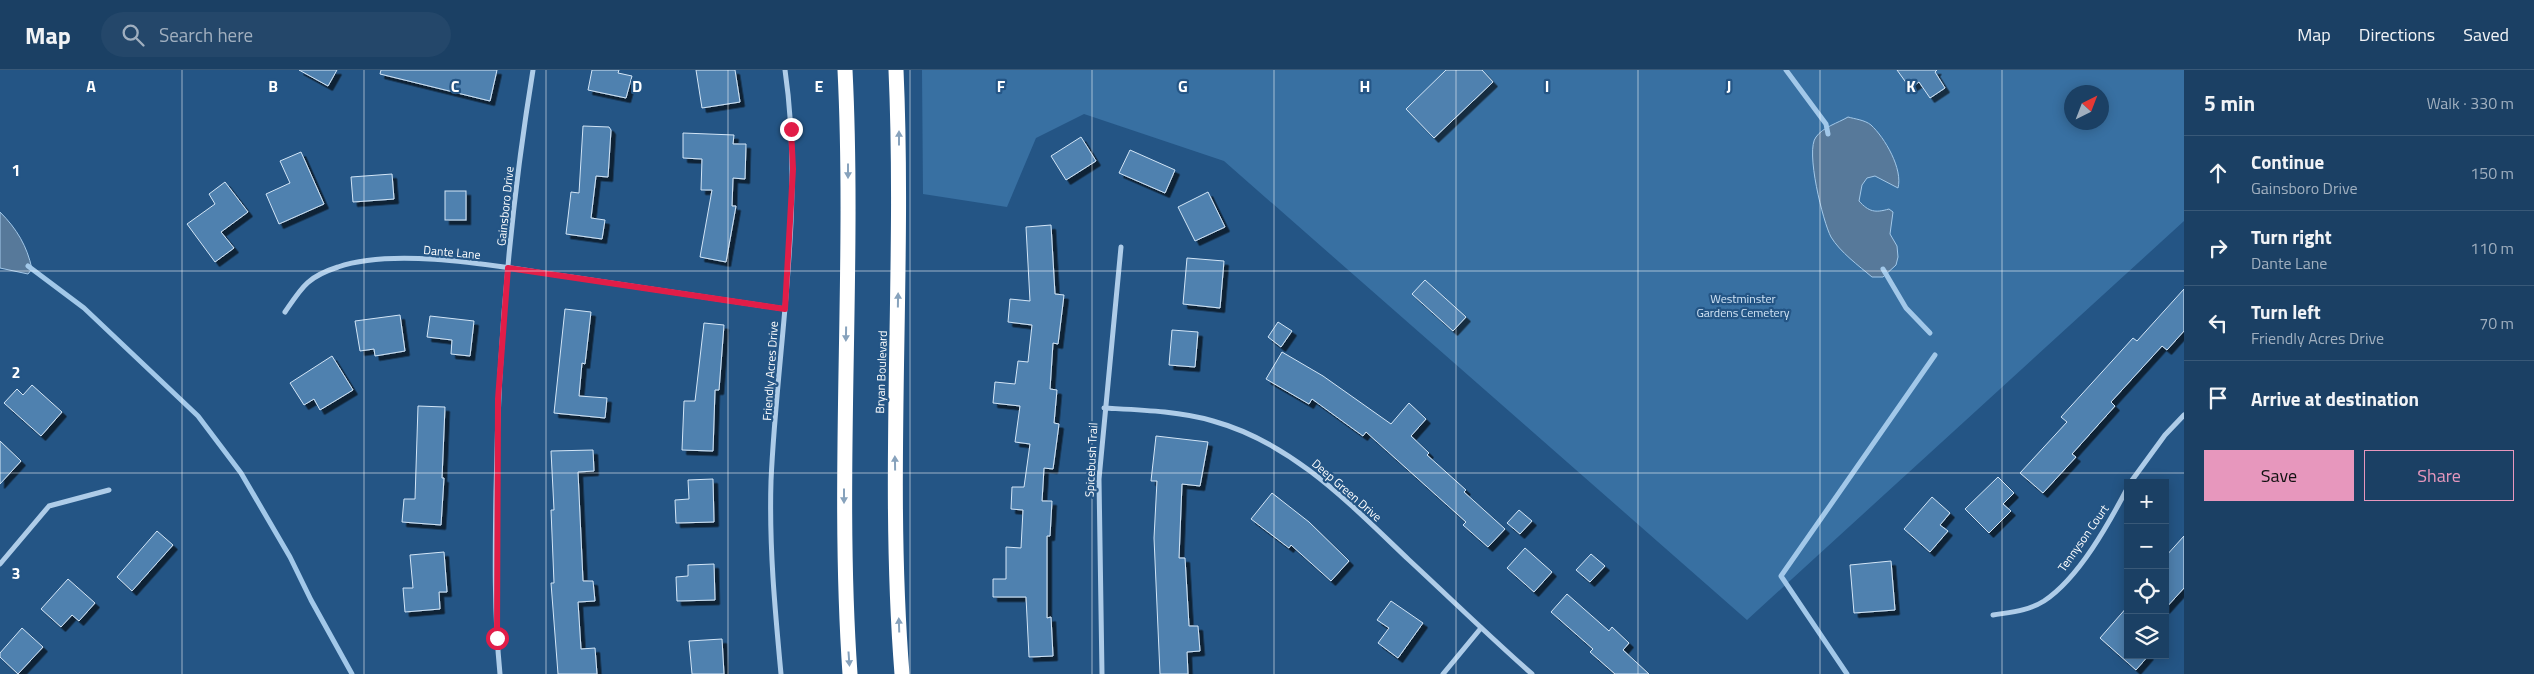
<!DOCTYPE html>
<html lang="en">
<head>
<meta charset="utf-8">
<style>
	body { margin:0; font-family:"Titillium Web",sans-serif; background:#24476a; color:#f1f3f6 }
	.controls { position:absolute; right:15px; bottom:15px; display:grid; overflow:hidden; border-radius:0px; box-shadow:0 2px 12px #0003 }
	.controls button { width:45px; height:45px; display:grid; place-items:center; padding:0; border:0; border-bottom:1px solid #395978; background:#1b4064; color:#f1f3f6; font:25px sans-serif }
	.compass { position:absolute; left:2064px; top:15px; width:45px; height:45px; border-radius:50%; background:#1b4064; box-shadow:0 2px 12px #0003; rotate:42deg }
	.stop { position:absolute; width:15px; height:15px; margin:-11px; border:4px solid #e11d48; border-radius:50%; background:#fff }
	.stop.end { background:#e11d48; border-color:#fff; box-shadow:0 1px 5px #0008 }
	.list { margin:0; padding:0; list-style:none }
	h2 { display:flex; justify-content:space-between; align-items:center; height:65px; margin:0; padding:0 20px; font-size:21px }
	h2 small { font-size:16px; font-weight:400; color:#a0afbf }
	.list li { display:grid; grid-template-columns:32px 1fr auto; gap:15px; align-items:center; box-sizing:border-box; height:75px; padding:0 20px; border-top:1px solid #395978 }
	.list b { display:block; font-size:19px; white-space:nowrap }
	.list p { margin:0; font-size:16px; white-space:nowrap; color:#a0afbf }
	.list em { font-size:16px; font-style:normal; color:#a0afbf }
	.actions { display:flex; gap:10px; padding:15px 20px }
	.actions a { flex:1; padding:11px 0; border:1px solid #e797bd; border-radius:0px; text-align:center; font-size:18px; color:#e797bd }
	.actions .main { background:#e797bd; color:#111 }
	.icon { flex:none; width:28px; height:28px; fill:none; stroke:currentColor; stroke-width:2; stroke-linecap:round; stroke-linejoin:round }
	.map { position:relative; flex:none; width:2184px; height:604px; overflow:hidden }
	header { display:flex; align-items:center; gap:30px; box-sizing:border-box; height:70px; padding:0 25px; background:#1b4064; border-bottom:1px solid #395978 }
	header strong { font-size:24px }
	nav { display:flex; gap:28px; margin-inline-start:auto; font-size:18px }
	.search { width:350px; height:45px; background:#24476a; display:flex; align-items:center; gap:12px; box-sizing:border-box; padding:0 18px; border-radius:28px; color:#a0afbf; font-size:19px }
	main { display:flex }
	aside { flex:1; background:#1b4064 }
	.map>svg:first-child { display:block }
	.green { fill:#3870a2; fill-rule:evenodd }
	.water { fill:#57799a; stroke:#a2c8e9 }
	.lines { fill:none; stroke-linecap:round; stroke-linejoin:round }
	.stream { stroke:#a2c8e9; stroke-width:5 }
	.building { fill:#5081af; stroke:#d2e5f6; filter:url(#shadow) }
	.street { stroke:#aecce8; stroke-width:5 }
	.highway { stroke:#fff; stroke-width:15 }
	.oneway { fill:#87a2bc }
	.route { stroke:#e11d48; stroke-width:6 }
	.grid { fill:none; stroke:#fff; stroke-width:1; stroke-opacity:0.55 }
	.labels { text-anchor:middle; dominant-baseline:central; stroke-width:4.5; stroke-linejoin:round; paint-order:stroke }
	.street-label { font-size:12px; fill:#fff; stroke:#245585 }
	.park-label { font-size:12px; fill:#d2e5f6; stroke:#245585 }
	.grid-label { font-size:16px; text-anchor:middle; font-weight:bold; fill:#fff; stroke:#245585; stroke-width:4.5; stroke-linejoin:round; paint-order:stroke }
</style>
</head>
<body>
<header>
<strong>Map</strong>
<div class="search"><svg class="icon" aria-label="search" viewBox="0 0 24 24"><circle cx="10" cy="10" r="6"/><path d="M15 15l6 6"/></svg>Search here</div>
<nav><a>Map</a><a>Directions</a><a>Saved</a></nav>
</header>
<main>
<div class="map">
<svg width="2184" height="604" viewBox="0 0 2184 604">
	<defs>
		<filter id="shadow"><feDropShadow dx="4.5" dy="4.5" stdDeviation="0" flood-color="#0009"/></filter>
	</defs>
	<rect width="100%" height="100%" fill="#245585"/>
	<path class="green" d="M922,0H2184V151L1747,550L1224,91L1084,44L1036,68L1007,137L923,124ZM2072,22H2102V52H2072Z"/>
	<g class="water">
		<path d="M1848,47C1855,49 1865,50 1871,55C1885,68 1903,99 1898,118L1875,106L1867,108L1862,115L1859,131C1869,142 1875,143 1889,139L1893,142L1890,164L1897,176L1898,187L1896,195L1883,207H1872C1859,196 1840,182 1831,167C1823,152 1805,80 1816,67C1823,57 1838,53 1848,47Z"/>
		<path d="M0,142C17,159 27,176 32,199L28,204L0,198Z"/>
	</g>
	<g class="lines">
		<g class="stream">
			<path d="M1786,0L1826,54L1828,64"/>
			<path d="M28,196L84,238L198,346L241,403L290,487L311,530L352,604"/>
			<path d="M1883,199L1906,238L1930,263"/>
			<path d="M1847,604L1781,506L1935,285"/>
		</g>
	</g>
	<g class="building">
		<path d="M299,0H337L328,16Z"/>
		<path d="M381,0H497L490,31L380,4Z"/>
		<path d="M592,0H619L618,3L632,6L626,28L588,20Z"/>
		<path d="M696,0H735L740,32L702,38Z"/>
		<path d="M1446,0H1482L1493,12L1434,68L1406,39Z"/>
		<path d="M1897,0H1937L1935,2L1945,18L1930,28L1919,12L1910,18Z"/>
		<path d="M583,56L609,57L611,60L608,107L596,106L591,148L605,150L602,169L566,164L571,122L579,123Z"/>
		<path d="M683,63L734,65L733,74H746L745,109L733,108L732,136H736L726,192L700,187L712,120H701L702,89L683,88Z"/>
		<path d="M1081,67L1096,91L1066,110L1051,86Z"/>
		<path d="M1130,80L1175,100L1165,123L1119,103Z"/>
		<path d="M301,82L324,134L279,154L266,124L290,113L280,91Z"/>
		<path d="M392,104L394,129L353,132L351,107Z"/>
		<path d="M225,112L248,142L221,162L234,178L215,192L187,154L215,134L209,124Z"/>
		<rect x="445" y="121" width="21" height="29"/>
		<path d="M1208,122L1225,157L1195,171L1178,137Z"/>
		<path d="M1051,155L1055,224L1064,225L1058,274L1053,273L1050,319L1057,320L1054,353L1059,354L1053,399L1044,398L1042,431H1052L1050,466H1047V548L1051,547L1053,586L1029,587L1026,527H993V509H1006V477L1021,478L1023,440L1011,439L1012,417H1024L1030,374L1015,372L1020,336L993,333L995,312L1015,314L1018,291L1028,292L1032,255L1008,252L1010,229L1030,231L1026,157Z"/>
		<path d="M1187,188L1224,191L1220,238L1183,234Z"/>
		<path d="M1425,210L1466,247L1453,261L1412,224Z"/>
		<path d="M2184,219V261L2167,280L2162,276L2111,332L2115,336L2072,384L2076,387L2043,423L2020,403L2067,352L2061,347L2133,268L2137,271Z"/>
		<path d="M565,239L591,242L585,294L582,293L579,326L607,328L605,348L554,343Z"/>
		<path d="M400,245L405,281L375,286L374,279L360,281L355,251Z"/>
		<path d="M430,246L474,251L470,286L451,284L452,270L427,267Z"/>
		<path d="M1278,252L1292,261L1281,277L1268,267Z"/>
		<path d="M704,253L724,255L719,320H715L713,381L682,380L684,331H695Z"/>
		<path d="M1172,260L1198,262L1195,297L1169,295Z"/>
		<path d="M1282,282L1323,306L1391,354L1409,333L1426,349L1411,366L1429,383L1427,385L1466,420L1464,422L1505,459L1488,477L1463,455L1466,452L1366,362L1363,366L1312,329L1309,334L1266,309Z"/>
		<path d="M332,286L353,320L320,340L314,329L304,335L290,313Z"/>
		<path d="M32,315L62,342L41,366L4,333L17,319L23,325Z"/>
		<path d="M418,336L445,337L442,408H444L441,455L402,452L404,429H415Z"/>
		<path d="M1156,366L1208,372L1200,416L1182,414L1179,488H1185L1189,556H1198L1200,581L1187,582L1188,604H1160L1154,468L1157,411H1151Z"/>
		<path d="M0,371L21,391L0,414Z"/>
		<path d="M593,380L594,401L578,402L583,511H593L595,531L578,532L581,579L595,578L597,604H558L551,513H554L551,440H554L551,381Z"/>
		<path d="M1998,407L2014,423L2003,434L2011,441L1989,463L1965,439Z"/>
		<path d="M713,409L714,452L676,453L675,430L689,429L688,410Z"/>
		<path d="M1272,423L1309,452L1349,491L1331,511L1291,475L1289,478L1251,449Z"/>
		<path d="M1932,427L1950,443L1940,455L1948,461L1930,482L1904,459Z"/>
		<path d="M1519,440L1532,451L1520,464L1507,453Z"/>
		<path d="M157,461L173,475L132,521L117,507Z"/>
		<path d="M2184,466V518L2165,539V487Z"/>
		<path d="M1525,478L1552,502L1534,522L1507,498Z"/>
		<path d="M444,482L447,522H439L440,539L405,542L403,518H413L410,485Z"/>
		<path d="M1591,484L1605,496L1590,512L1576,500Z"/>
		<path d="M1891,491L1895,540L1854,543L1850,495Z"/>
		<path d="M714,494L715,530L677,531L676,507L688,506V495Z"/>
		<path d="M68,509L95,533L79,551L72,545L61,557L41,539Z"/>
		<path d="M1567,524L1609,561L1612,557L1629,573L1623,580L1649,604H1615L1590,582L1593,579L1551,542Z"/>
		<path d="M1391,531L1423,553L1398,588L1378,573L1389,558L1377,550Z"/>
		<path d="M2128,536V585H2149L2136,600L2100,568Z"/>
		<path d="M22,558L43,577L18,604L0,587V583Z"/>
		<path d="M722,569L724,604H692L689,571Z"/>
	</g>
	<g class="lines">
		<g class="street">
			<path d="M285,242C302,217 307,207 338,197C398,176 507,198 571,207C642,218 714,228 785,239"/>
			<path d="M1104,338C1140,340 1178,341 1213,351C1293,373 1351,435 1409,490C1450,528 1490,567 1532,604"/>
			<path d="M2130,413L2165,365L2184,345"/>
			<path d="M0,494L49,436L109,420"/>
			<path d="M1993,545C2011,542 2028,541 2044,531C2079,508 2109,453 2128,417"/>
			<path d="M500,604C494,544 495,483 496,422C498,281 510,140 533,0"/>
			<path d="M781,604C775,540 769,476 771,411C777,275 805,137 785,0"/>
			<path d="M1102,604L1099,409L1121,177"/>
			<path d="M1443,604L1481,558"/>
		</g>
		<g class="highway">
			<path d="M845,0C855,201 836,403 850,604"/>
			<path d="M896,0C905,201 886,403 902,604"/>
		</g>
	</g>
	<defs><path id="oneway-solid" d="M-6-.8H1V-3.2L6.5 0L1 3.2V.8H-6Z" transform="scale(1.25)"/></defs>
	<g class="oneway">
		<use href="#oneway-solid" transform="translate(899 68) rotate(-90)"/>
		<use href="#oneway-solid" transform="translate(848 101) rotate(90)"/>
		<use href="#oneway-solid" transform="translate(898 230) rotate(-89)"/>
		<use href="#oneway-solid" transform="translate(846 264) rotate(91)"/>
		<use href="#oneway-solid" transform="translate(895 393) rotate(-91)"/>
		<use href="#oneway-solid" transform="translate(844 426) rotate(90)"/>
		<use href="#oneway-solid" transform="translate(899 555) rotate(-92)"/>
		<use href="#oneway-solid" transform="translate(849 589) rotate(86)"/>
	</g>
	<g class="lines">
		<path class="route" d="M497,568L498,329L508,198L785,239L793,99L791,59"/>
	</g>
	<path class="grid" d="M182,0V604M364,0V604M546,0V604M728,0V604M910,0V604M1092,0V604M1274,0V604M1456,0V604M1638,0V604M1820,0V604M2002,0V604M0,201H2184M0,403H2184"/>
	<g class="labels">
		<g class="street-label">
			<text transform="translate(505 136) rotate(-84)">Gainsboro Drive</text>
			<text transform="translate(452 182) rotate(5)">Dante Lane</text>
			<text transform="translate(770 301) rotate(-86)">Friendly Acres Drive</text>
			<text transform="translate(881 302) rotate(-88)">Bryan Boulevard</text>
			<text transform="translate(1091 390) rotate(-87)">Spicebush Trail</text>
			<text transform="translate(1347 420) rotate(41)">Deep Green Drive</text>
			<text transform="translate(2083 468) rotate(-55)">Tennyson Court</text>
		</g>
		<g class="park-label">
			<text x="1743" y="228">Westminster<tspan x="1743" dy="14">Gardens Cemetery</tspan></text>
		</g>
	</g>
	<g class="grid-label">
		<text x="91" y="22">A</text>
		<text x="273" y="22">B</text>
		<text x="455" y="22">C</text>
		<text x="637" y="22">D</text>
		<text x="819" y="22">E</text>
		<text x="1001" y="22">F</text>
		<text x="1183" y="22">G</text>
		<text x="1365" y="22">H</text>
		<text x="1547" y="22">I</text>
		<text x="1729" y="22">J</text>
		<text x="1911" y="22">K</text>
		<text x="16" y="106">1</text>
		<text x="16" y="308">2</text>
		<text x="16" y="509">3</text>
	</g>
</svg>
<div class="controls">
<button>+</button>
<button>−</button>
<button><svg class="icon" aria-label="locate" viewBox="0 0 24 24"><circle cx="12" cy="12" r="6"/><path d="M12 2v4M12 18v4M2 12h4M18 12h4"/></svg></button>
<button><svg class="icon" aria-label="layers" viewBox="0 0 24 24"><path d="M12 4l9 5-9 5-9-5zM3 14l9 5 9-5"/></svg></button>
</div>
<svg class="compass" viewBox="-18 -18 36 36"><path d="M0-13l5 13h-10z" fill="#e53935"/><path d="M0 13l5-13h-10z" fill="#a0afbf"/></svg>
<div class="stop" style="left:497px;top:568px"></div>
<div class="stop end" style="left:791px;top:59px"></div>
</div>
<aside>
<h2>5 min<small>Walk · 330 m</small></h2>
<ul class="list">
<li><svg class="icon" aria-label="ahead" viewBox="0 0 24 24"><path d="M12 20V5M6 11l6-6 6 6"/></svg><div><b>Continue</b><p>Gainsboro Drive</p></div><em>150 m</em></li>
<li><svg class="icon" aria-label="right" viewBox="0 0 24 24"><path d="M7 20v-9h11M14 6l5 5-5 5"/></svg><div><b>Turn right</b><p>Dante Lane</p></div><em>110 m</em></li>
<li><svg class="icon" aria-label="left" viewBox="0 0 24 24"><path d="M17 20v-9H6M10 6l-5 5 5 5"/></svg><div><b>Turn left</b><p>Friendly Acres Drive</p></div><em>70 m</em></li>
<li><svg class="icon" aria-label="arrive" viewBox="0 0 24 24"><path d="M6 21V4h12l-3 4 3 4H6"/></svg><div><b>Arrive at destination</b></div></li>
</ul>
<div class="actions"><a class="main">Save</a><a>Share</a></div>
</aside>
</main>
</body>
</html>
